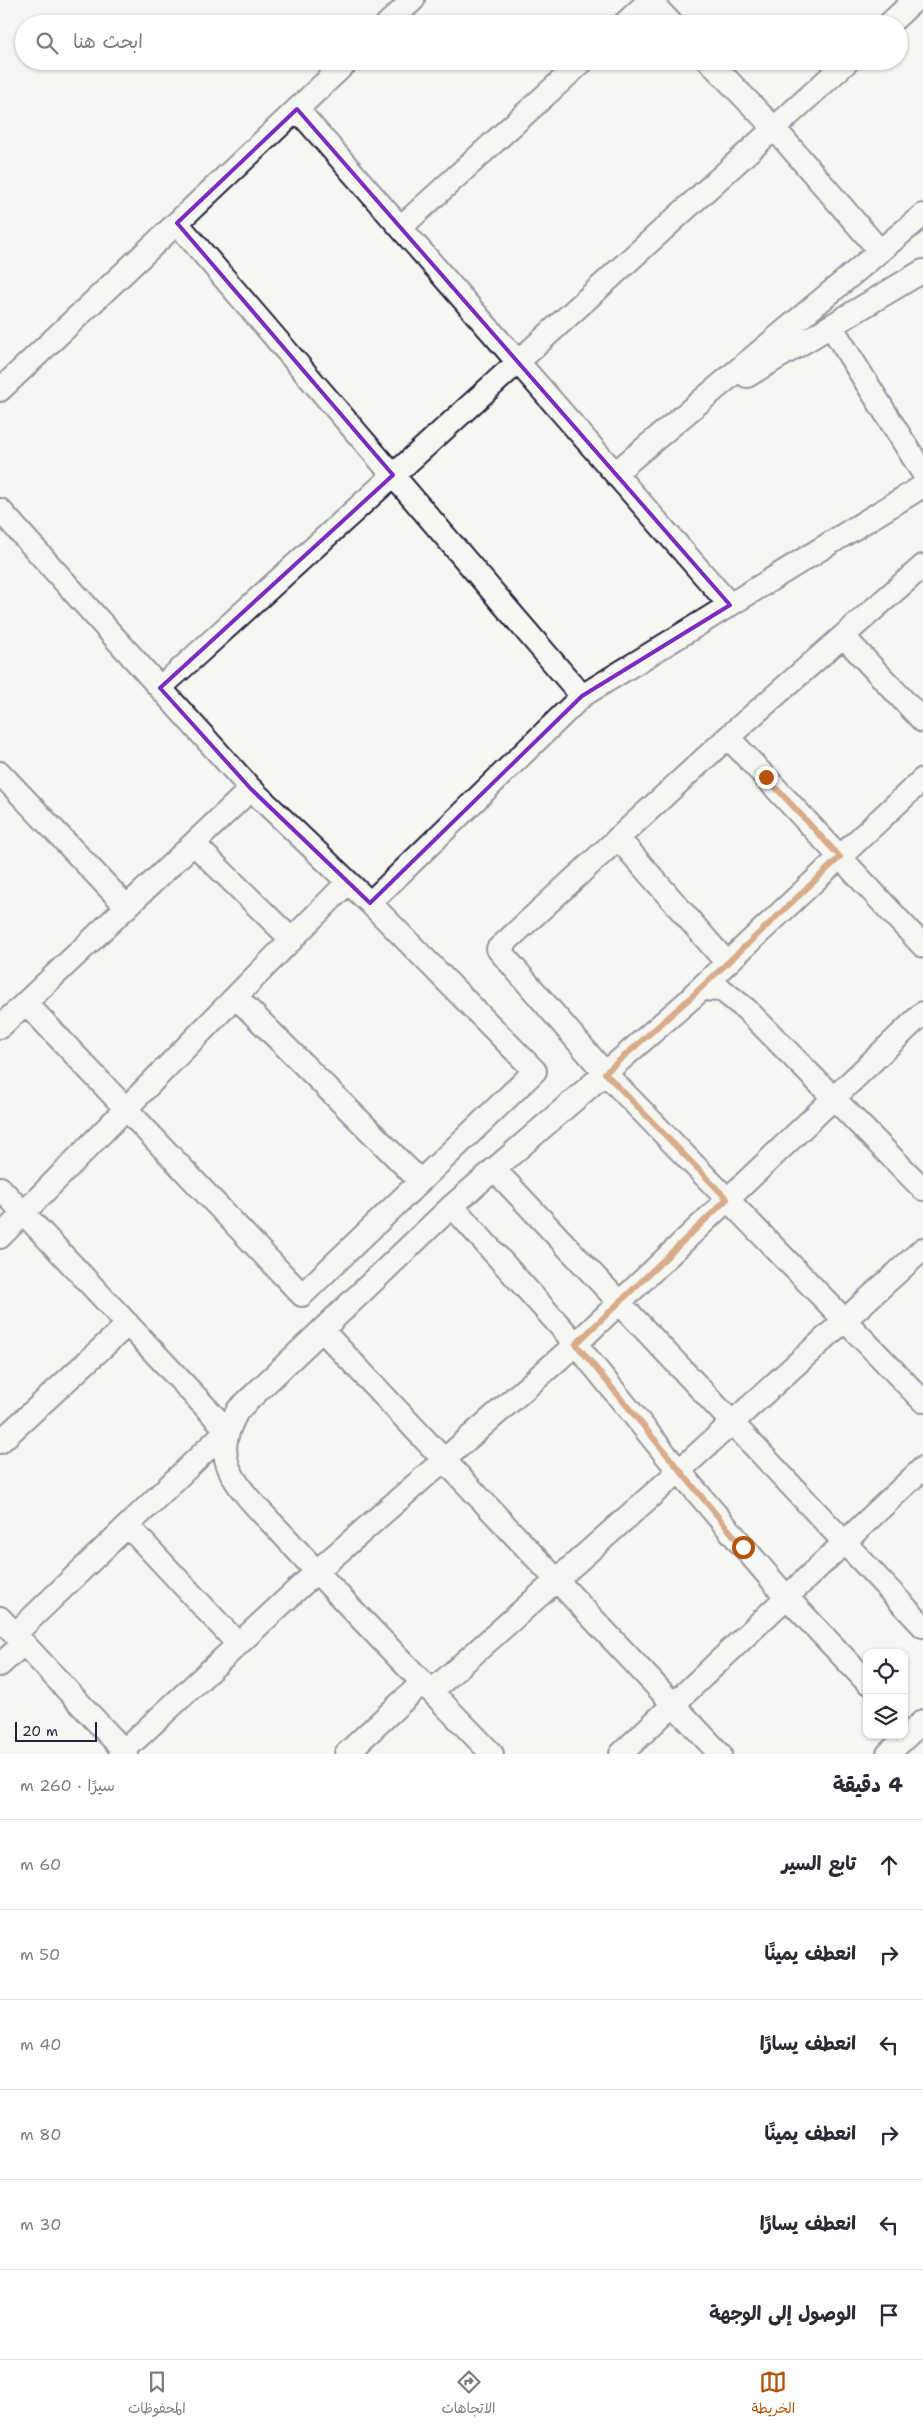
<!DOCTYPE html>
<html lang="ar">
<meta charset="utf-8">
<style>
body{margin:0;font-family:"Shantell Sans","Playpen Sans Arabic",sans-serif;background:#f2f2f3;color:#2b2b33;direction:rtl}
.controls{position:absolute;right:15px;bottom:15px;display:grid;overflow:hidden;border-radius:10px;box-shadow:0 1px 4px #0004}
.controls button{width:45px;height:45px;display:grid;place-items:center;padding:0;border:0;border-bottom:1px solid #e1e1e2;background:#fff;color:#2b2b33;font:25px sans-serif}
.scale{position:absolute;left:15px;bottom:12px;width:82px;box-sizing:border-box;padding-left:5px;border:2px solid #22223b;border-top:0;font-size:14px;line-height:18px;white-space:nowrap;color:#22223b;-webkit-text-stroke:4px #f6f6f2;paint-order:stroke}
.stop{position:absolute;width:15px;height:15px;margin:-11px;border:4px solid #b45309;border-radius:50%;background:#fff}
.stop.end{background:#b45309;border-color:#fff;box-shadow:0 1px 5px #0008}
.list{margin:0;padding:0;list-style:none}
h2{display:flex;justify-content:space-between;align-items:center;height:65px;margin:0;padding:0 20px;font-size:21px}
h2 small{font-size:16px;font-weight:400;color:#7c7c81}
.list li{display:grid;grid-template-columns:32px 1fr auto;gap:15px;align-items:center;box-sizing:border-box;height:90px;padding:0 20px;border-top:1px solid #e1e1e2}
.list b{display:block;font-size:19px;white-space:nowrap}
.list em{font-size:16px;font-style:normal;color:#7c7c81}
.icon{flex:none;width:28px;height:28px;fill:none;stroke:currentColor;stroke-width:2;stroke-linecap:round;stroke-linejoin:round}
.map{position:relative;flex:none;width:923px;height:1754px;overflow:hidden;direction:ltr}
.search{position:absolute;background:#fff;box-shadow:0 1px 4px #0004;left:15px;right:15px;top:15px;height:55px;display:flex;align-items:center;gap:12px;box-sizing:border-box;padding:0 18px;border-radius:28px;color:#7c7c81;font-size:19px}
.sheet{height:605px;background:#fff}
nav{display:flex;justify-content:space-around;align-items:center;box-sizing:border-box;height:70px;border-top:1px solid #e1e1e2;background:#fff;font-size:14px;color:#7c7c81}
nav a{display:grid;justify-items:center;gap:2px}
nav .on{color:#b45309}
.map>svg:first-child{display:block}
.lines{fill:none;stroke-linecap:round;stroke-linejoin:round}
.street-casing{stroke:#22223b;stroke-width:26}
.street{stroke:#f6f6f2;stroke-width:22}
.route{stroke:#b45309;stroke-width:6}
.marked{fill:none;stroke:#7b2cbf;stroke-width:4;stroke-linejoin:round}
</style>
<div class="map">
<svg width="923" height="1754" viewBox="0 0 923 1754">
<rect width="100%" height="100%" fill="#f6f6f2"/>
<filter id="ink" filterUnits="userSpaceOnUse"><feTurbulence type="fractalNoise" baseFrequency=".02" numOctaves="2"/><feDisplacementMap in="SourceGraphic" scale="10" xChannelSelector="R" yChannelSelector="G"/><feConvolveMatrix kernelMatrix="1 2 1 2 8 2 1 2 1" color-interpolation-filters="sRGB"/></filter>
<g filter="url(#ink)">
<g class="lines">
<defs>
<path id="street" d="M649,0L672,24
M387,24L413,0
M624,24L650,0
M889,24L915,0
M709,61L774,128L880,251
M297,109L730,605
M177,223L582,696
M401,227L583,61
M831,326L923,473
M747,376L923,271
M0,390L348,61
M615,473L923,215
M0,510L251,789L370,903L582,696L923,486
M923,566L728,737L498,949L605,1073L923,1401
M843,636L923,721
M160,688L848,61
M728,737L923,946
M0,773L127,907
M618,838L727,963
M194,844L292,940
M694,994L923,779
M236,997L420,1181
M26,1003L302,1295L535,1071L370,903
M0,1027L251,789
M494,1169L923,1626
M0,1188L227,1430L15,1634
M452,1206L576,1344L679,1471L782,1592L867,1682
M0,1237L348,882
M322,1330L720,1754
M0,1442L128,1324
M128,1526L238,1644
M0,1618L127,1754
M0,1665L23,1644
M432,1691L679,1471L923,1249
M120,1754L316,1572L576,1344L923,1013
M346,1754L423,1682
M492,1754C423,1682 352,1612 286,1538C267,1517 240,1494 229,1468C220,1447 228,1428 238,1410L452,1206L702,989L722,990L747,1010L923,1189
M621,1754L923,1468
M888,1754L923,1721"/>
</defs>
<!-- street casing -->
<use href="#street" class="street-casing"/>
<!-- street -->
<use href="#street" class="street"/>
</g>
</g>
<g class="lines" filter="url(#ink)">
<!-- route -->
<path class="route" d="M743,1547L576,1344L727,1199L605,1073L689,999L840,857L766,777"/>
</g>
<!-- marked area -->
<path d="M0 0H923V1754H0ZM297,109L730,605L582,696L370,903L251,789L160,688L393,475L177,223Z" fill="#f6f6f2" fill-opacity=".55" fill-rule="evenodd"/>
<path class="marked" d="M297,109L730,605L582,696L370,903L251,789L160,688L393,475L177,223Z"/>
</svg>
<div class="controls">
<button><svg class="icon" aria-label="locate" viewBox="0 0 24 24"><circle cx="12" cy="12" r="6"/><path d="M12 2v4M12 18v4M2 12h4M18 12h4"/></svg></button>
<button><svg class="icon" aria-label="layers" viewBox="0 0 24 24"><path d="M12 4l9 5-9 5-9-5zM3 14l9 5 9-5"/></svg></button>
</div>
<div class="scale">20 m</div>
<div class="stop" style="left:743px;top:1547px"></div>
<div class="stop end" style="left:766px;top:777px"></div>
<div class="search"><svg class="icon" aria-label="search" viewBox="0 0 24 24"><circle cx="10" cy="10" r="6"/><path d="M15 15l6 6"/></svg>ابحث هنا</div>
</div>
<section class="sheet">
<h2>4 دقيقة<small>سيرًا · 260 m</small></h2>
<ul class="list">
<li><svg class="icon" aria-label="ahead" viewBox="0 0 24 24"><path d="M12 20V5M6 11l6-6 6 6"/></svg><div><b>تابع السير</b></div><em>60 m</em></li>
<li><svg class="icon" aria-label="right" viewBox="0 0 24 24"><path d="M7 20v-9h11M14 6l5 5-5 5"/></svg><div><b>انعطف يمينًا</b></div><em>50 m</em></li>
<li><svg class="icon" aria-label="left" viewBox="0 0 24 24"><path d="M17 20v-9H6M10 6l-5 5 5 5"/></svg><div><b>انعطف يسارًا</b></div><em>40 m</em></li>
<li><svg class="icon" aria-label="right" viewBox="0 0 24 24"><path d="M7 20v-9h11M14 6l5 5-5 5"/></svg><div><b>انعطف يمينًا</b></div><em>80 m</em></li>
<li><svg class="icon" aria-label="left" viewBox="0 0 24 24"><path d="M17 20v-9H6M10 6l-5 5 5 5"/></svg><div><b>انعطف يسارًا</b></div><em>30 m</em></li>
<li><svg class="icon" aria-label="arrive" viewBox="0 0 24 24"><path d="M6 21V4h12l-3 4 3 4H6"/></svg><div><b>الوصول إلى الوجهة</b></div></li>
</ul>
</section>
<nav>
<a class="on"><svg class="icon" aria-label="map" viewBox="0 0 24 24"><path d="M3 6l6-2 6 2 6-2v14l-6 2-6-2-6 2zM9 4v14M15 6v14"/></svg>الخريطة</a>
<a><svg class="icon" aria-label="directions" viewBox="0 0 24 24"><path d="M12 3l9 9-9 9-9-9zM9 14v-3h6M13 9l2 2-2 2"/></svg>الاتجاهات</a>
<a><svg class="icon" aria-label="saved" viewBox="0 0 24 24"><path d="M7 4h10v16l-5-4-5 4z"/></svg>المحفوظات</a>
</nav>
